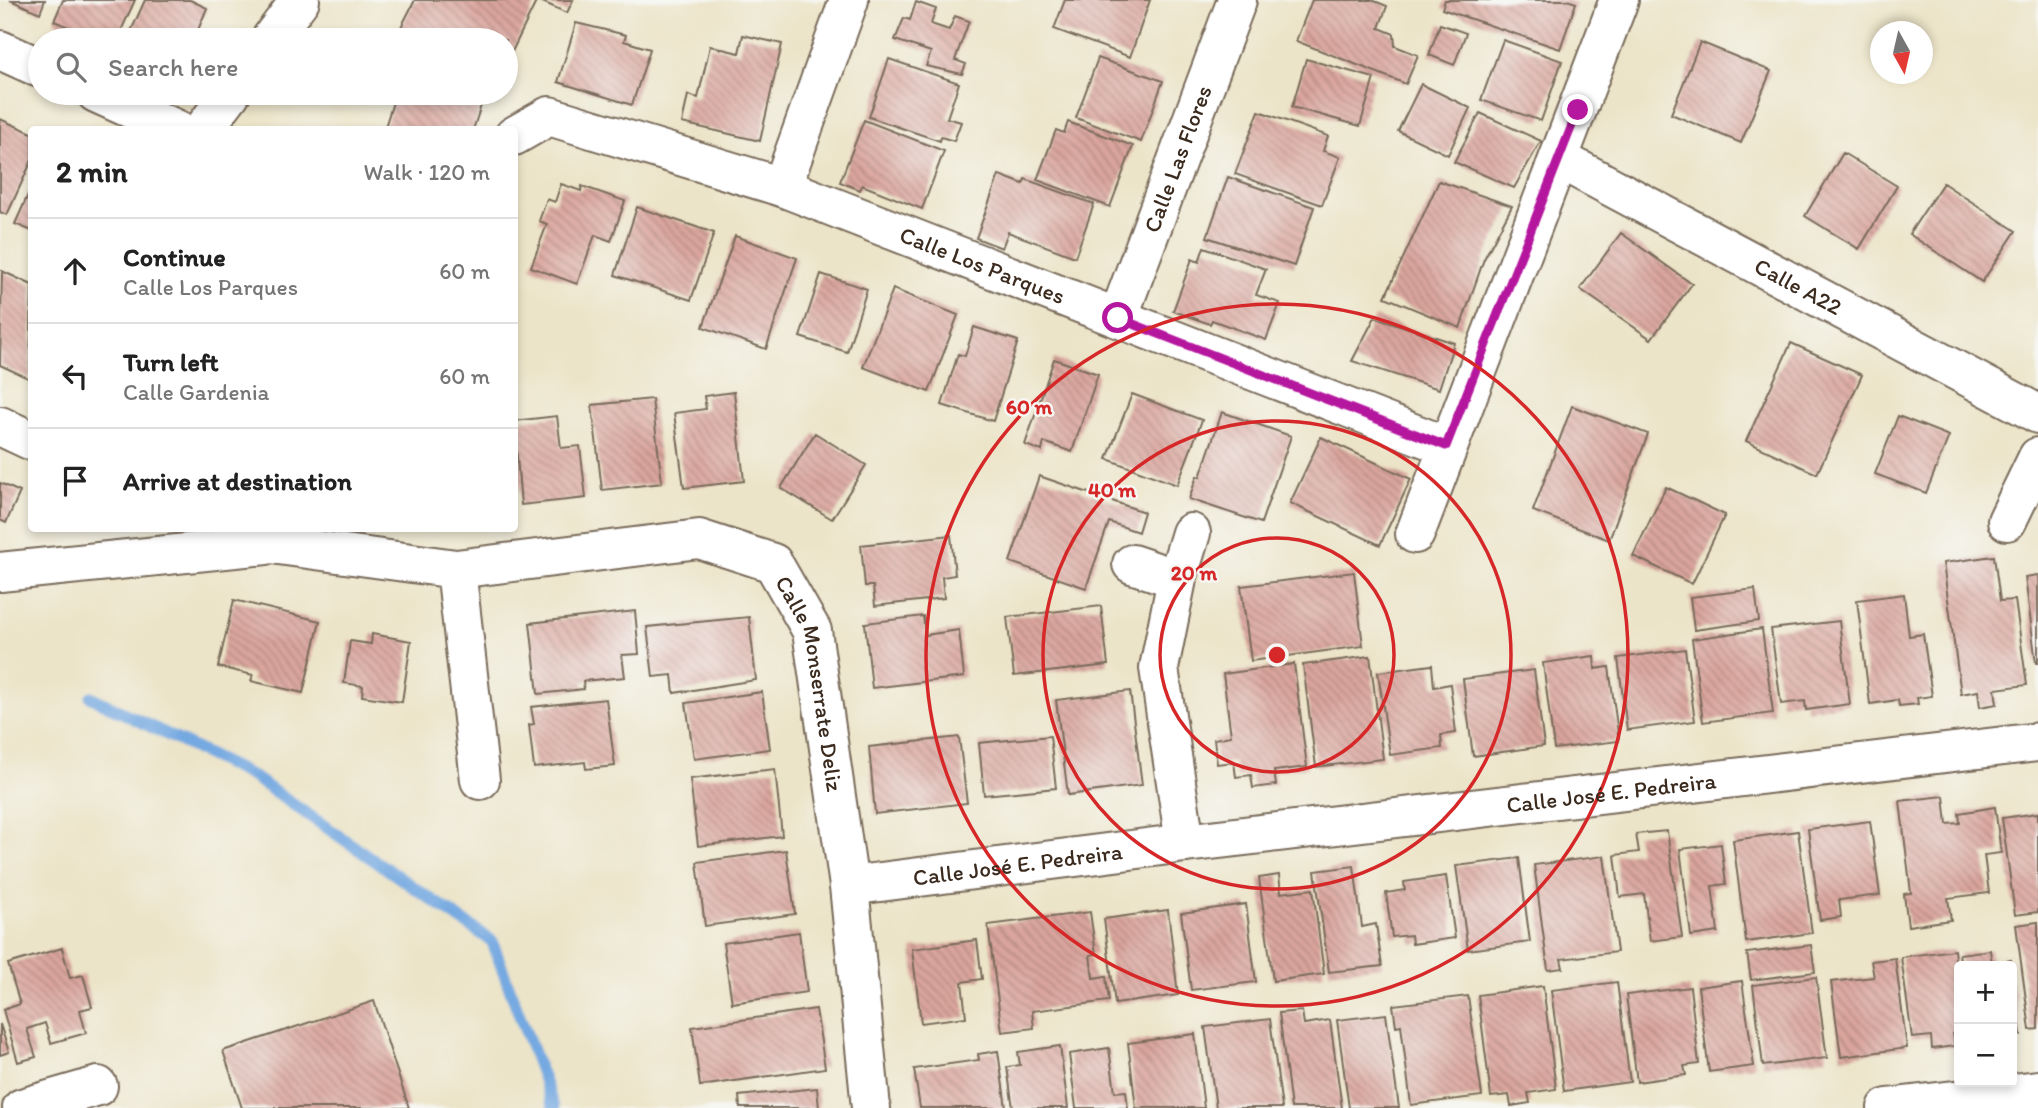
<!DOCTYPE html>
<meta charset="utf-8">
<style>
body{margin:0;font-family:Itim,sans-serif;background:#f2f2f2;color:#222}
.controls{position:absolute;right:21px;bottom:21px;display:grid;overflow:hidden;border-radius:7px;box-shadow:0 4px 10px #0003}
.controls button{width:63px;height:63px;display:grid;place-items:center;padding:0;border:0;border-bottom:2px solid #e0e0e0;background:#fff;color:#222;font:35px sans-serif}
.compass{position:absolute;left:1870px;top:21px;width:63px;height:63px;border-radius:50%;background:#fff;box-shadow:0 4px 10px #0003;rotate:172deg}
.stop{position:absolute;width:21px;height:21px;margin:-16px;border:5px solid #b5179e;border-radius:50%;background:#fff}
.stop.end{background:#b5179e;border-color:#fff;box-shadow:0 2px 7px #0008}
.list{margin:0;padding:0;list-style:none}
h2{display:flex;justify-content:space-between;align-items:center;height:91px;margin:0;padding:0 28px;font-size:30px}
h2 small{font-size:23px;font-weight:400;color:#767676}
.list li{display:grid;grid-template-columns:46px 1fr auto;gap:21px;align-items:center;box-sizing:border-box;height:105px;padding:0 28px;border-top:2px solid #e0e0e0}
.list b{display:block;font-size:26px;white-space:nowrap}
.list p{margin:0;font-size:23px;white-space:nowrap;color:#767676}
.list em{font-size:23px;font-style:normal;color:#767676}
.icon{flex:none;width:38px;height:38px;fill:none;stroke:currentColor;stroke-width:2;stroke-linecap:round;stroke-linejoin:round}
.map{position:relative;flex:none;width:2038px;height:1108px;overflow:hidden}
.search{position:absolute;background:#fff;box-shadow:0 4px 10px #0003;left:28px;top:28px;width:490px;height:77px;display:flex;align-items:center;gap:18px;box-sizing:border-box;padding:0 24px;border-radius:38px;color:#767676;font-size:26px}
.panel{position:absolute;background:#fff;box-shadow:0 4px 10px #0003;left:28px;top:126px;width:490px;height:406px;border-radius:7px}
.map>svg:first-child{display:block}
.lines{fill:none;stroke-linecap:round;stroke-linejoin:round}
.stream{stroke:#74a9e1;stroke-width:12}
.building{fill:url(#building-back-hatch)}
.minor-casing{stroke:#796b5a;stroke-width:42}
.minor{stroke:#fff;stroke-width:38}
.route{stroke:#b5179e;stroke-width:9}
.ring{fill:none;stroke:#d62828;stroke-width:3.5}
.labels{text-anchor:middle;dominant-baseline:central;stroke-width:5;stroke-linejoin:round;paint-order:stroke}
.street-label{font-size:23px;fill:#3b2a1e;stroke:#f6f6f2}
.centre{fill:#d62828;stroke:#f6f6f2;stroke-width:3.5}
.ring-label{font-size:21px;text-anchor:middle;font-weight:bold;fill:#d62828;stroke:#f6f6f2;stroke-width:5;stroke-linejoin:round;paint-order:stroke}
</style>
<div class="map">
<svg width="2038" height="1108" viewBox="0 0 2038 1108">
<defs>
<pattern id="building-back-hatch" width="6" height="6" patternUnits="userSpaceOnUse" patternTransform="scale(1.75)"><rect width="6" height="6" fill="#daa59d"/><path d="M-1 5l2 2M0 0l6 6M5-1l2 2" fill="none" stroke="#b2877f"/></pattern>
</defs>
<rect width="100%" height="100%" fill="#f6f6f2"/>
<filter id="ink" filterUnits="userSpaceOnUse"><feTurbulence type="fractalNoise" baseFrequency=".0143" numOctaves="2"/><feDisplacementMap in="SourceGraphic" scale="14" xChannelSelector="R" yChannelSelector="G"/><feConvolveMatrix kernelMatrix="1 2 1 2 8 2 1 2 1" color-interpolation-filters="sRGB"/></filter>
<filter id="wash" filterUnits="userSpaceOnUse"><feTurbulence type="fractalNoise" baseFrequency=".00686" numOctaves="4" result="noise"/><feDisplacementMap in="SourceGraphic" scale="28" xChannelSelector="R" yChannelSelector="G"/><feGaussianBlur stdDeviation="1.57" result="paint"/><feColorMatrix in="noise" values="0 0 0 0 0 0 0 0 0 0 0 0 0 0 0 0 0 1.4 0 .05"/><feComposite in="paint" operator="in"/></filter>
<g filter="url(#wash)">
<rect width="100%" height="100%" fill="#ece4c8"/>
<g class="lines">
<!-- stream -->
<path class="stream" d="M91,697L253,777L492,941L554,1108"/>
</g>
<g id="blocks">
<!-- building -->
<path class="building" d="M10,0H45L40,13Z
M63,0H135L120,33L117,31L112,40H100L54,21Z
M145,0H190L207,8L194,40H127Z
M415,0H537L506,64V40H404L396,37Z
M538,0H573L567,13Z
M1065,0H1150L1130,57L1054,29Z
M1312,0H1372L1387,6L1379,28L1394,34L1395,46L1418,55L1406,84L1296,41Z
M1445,0H1567L1576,3L1560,49L1442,9Z
M916,2L936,9L931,24L949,30L955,16L969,21L955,60L966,64L962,74L926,66L931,52L895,40L904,18L910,20Z
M576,23L626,35L624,41L650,49L632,105L558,82Z
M1440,24L1466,33L1454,65L1429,55Z
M743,35L782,44L760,141L682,123L688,95L698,98L710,46L739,53Z
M1503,40L1562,61L1541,121L1481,100Z
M1700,42L1771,71L1741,143L1671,114Z
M1098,58L1163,81L1141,142L1076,118Z
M889,59L959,83L947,118L961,122L954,141L941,137L940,141L869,117Z
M1306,59L1374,78L1360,126L1292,107Z
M1421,84L1470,108L1448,155L1398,131Z
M396,93H485L473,130H384Z
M1259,111L1328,136L1323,151L1340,157L1322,205L1235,174Z
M1480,113L1541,141L1514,188L1454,162Z
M0,119L32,133V160L7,215L0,212Z
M864,120L944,151L922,209L862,185L860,190L840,182Z
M1068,122L1133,146L1110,207L1037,180L1056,130L1064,133Z
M1843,153L1897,186L1859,249L1805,216Z
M999,175L1023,184L1025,179L1094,204L1075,257L1008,232L1002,248L976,238Z
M1228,177L1314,207L1294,266L1207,237Z
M1439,181L1512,206L1484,259L1460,328L1385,297Z
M1943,183L2016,231L1982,282L1909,234Z
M561,184L581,191L582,186L625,201L611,241L595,235L577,284L531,267L547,224L539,221L547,199L555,202Z
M32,186V231L15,224Z
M637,207L714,233L691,300L615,275Z
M1621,233L1692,284L1651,339L1580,289Z
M735,236L797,258L766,349L703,327Z
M1204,247L1266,269L1256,295L1280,303L1266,340L1212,320L1210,324L1173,311L1192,259L1199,262Z
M2,271L32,285L30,379L0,365Z
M821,274L867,289L847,352L800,337Z
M893,289L958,315L929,392L863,367Z
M1375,317L1454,343L1439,389L1352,361Z
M974,327L1018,341L993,421L942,405L958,354L965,356Z
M1791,343L1862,375L1817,474L1746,441Z
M1054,359L1098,374L1072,452L1044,442L1042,451L1025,445Z
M734,392L744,481L684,488L674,413L706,409L704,396Z
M1132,394L1202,420L1177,485L1107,459Z
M652,399L662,483L602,490L592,405Z
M1572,406L1648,434L1609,540L1533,511Z
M1222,412L1291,436L1261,523L1189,499L1197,476L1200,477Z
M557,416L561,448L580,446L586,498L521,505L514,421Z
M1898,416L1949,436L1926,493L1875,474Z
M815,433L866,465L832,519L781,488Z
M1321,437L1411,479L1380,545L1290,503Z
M1039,476L1144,512L1138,532L1109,522L1086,588L1010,562Z
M0,483L20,492L6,523L0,520Z
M1666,487L1725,515L1692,584L1633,556Z
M951,535L955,575L942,577L944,598L875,606L873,586H865L861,545Z
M1994,556L2000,601L2015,600L2027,685L1995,689L1997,704L1980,707L1978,691L1961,694L1943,563Z
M1354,572L1363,646L1251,661L1241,586Z
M2038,575V663H2036L2025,577Z
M1755,589L1759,621L1694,630L1690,597Z
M1904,594L1909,636L1923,634L1932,696L1917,698L1918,704L1899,706L1898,700L1870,704L1857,600Z
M234,600L320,621L303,693L251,681L253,675L218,667Z
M1101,606L1108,665L1014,676L1007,617Z
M635,611L639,654L622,655L625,677L583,681L584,689L538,694L530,623Z
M923,616L925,635L959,630L964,677L872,688L865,623Z
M749,617L756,680L674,693L672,675L653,677L647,627Z
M1839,621L1850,704L1806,710L1805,701L1781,704L1771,629Z
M1762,629L1773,713L1703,722L1692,639Z
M372,634L411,641L402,702L362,696L363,686L344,683L350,641L371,644Z
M1685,649L1695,721L1627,730L1618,658Z
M1370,656L1383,759L1316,767L1303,665Z
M1594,656L1595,669L1609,667L1619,741L1554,749L1543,663Z
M1294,664L1307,767L1274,771L1276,785L1253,788L1251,775L1236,777L1234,762L1217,764L1214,739L1231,736L1223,674Z
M1432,665L1434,687L1450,684L1456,733L1441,735L1442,748L1390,755L1378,672Z
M1534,670L1544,746L1473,756L1463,679Z
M1130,691L1142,785L1068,795L1056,700Z
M762,692L770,749L694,759L686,703Z
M606,699L615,766L586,769L585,762L534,768L529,725L534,724L531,707Z
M1050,736L1056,788L984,795L979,743Z
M959,737L967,803L875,814L869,747Z
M775,769L782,836L698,846L690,779Z
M1944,796L1947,824L1960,823L1959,813L1995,807L2001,853L1984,855L1989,893L1948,898L1951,920L1908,926L1904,894L1911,893L1900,801Z
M2038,813V912L2015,915L2002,818Z
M1870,821L1880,895L1839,900L1841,917L1820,920L1808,829Z
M1667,831L1682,937L1650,941L1644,894L1620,897L1615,855L1639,852L1636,834Z
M1798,831L1812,933L1746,942L1733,840Z
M1721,844L1726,884L1712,886L1718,932L1691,936L1680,849Z
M786,850L795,914L705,926L697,862Z
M1604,856L1617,952L1561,959L1563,968L1548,970L1534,865Z
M1519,858L1530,942L1468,950L1456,866Z
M1354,866L1362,927L1376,924L1382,966L1329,972L1315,871Z
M1279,875L1281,893L1313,889L1324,974L1273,981L1259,878Z
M1446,876L1455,938L1412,944L1411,935L1392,937L1386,893L1405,890L1404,882Z
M1246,904L1256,982L1191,990L1181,913Z
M1168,910L1178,995L1115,1004L1104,919Z
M1090,912L1096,954L1090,955L1093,978L1106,976L1109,1001L1032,1011L1034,1028L1002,1032L988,925Z
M2038,922V1029L2030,1030L2016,925Z
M799,932L807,992L732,1003L723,943Z
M977,940L982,979L962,982L966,1017L921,1023L912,949Z
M1811,945L1815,972L1751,980L1747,953Z
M62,948L70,978L83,975L92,1007L80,1010L86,1033L51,1043L45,1023L27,1029L36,1057L18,1062L3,1010L20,1004L8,964Z
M1954,950L1959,993V1032L1953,1033L1955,1046L1932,1049L1931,1036L1912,1038L1901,957Z
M1990,950L1992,963L2011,960L2012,966H1961L1959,954Z
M1895,958L1907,1048L1841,1057L1831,982L1874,977L1871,961Z
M1816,977L1827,1058L1763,1066L1753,985Z
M2012,977L2021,1035L2012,1037Z
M1742,981L1754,1066L1709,1072L1698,987Z
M1617,982L1630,1082L1564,1091L1551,990Z
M1543,986L1556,1089L1528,1093L1530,1103L1511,1106L1509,1095L1491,1097L1478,995Z
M1690,987L1699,1064L1684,1066L1686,1075L1637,1082L1626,995Z
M1468,996L1482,1096L1411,1105L1401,1025L1396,1026L1393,1005Z
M374,1001L409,1108H242L223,1051Z
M816,1009L825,1068L700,1086L692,1027Z
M1302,1011L1304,1024L1330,1020L1342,1108H1291L1279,1013Z
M1386,1014L1399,1108H1349L1337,1020Z
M1270,1019L1282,1108H1216L1205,1027Z
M0,1024L9,1052L0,1055Z
M1195,1034L1204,1108H1136L1128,1043Z
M1060,1046L1068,1108H1013L1007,1067L1020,1065L1018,1052Z
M1109,1048L1115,1092L1126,1091L1128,1108H1076L1069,1054Z
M998,1051L1006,1108H920L914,1069L979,1060L978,1054Z
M817,1088L819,1108H740L739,1096Z"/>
</g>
</g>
<g filter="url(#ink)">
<use href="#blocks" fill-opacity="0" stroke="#796b5a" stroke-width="2"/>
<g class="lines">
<defs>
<g id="minor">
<path d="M270,40L300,0"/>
<path d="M0,50L40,68"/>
<path d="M96,93L178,130"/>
<path d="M203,130L231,93"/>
<path id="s1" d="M514,136L549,116L782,187L1446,446"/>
<path id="s2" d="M1559,159L2038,414"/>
<path d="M782,187L849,0"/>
<path id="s3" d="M1118,318L1237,0"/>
<path d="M0,426L32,441"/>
<path d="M2007,521L2038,457"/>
<path id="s4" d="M230,528L271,544L456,569L699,539L773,563L812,631L849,886L871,1108"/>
<path d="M1415,534L1619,0"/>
<path d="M1132,564L1177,579"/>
<path d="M456,569L480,780"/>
<path d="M0,572L266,545"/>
<path d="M1185,843L1159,668L1177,579L1191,533"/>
<path id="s5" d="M849,886L1185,843L2038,742"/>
<path d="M22,1108L98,1086"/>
<path d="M1887,1108L2038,1090"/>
</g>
</defs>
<!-- minor casing -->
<use href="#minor" class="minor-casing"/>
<!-- minor -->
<use href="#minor" class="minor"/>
</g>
</g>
<g class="lines" filter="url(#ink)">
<!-- route -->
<path class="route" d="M1118,318L1446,446L1578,110"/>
</g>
<!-- distance rings -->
<g class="ring">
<circle cx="1277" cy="655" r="117"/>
<circle cx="1277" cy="655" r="234"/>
<circle cx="1277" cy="655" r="351"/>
</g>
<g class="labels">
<!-- street labels -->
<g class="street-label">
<text stroke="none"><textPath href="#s3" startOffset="170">Calle Las Flores</textPath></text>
<text stroke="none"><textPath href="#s1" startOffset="499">Calle Los Parques</textPath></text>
<text stroke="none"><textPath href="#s2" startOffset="271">Calle A22</textPath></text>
<text stroke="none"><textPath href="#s4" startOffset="682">Calle Monserrate Deliz</textPath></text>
<text stroke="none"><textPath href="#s5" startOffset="768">Calle José E. Pedreira</textPath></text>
<text stroke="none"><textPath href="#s5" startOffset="170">Calle José E. Pedreira</textPath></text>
</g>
</g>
<circle cx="1277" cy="655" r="10" class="centre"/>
<g class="ring-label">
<text x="1029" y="414">60 m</text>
<text x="1112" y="497">40 m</text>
<text x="1194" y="580">20 m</text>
</g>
</svg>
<div class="controls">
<button>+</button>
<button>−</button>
</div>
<svg class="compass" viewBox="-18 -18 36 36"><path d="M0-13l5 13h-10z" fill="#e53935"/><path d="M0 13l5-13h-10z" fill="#767676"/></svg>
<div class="stop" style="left:1118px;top:318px"></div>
<div class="stop end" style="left:1578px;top:110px"></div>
<div class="search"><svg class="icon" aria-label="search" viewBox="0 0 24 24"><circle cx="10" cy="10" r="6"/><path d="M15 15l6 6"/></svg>Search here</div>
<section class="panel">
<h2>2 min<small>Walk · 120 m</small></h2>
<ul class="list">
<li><svg class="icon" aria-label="ahead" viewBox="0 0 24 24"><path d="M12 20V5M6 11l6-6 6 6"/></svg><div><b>Continue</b><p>Calle Los Parques</p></div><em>60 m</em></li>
<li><svg class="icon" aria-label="left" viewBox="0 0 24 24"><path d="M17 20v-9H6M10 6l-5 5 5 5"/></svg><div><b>Turn left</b><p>Calle Gardenia</p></div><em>60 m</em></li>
<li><svg class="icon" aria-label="arrive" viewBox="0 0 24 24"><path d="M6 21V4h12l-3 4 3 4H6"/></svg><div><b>Arrive at destination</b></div></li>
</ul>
</section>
</div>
